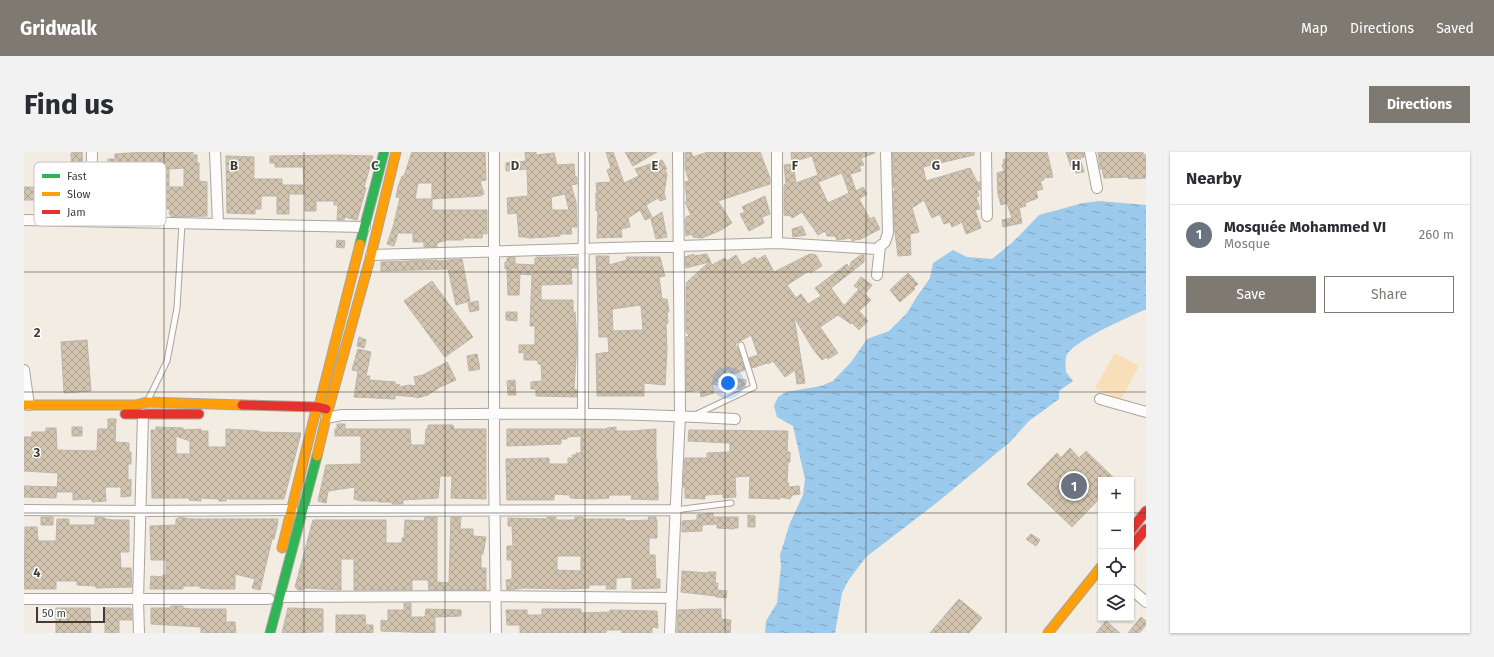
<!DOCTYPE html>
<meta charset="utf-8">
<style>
body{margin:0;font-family:"Fira Sans",sans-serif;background:#f2f2f3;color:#2b2b33}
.controls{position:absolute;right:12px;bottom:12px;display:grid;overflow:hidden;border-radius:0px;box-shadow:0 1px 3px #0004}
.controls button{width:36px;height:36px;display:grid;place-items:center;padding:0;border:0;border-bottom:1px solid #e1e1e2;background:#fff;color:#2b2b33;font:20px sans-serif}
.scale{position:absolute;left:12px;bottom:10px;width:69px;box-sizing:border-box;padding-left:4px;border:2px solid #403b34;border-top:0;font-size:11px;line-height:14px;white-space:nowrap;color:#403b34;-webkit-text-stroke:3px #fff;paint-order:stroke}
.you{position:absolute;left:704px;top:231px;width:14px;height:14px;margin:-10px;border:3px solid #fff;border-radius:50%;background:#1a73e8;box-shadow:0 0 0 6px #1a73e833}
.badge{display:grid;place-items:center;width:26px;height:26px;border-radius:50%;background:#7e7971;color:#fff;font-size:13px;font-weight:700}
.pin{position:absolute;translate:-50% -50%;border:2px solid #fff;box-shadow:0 1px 4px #0006}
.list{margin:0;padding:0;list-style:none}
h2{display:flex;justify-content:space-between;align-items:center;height:52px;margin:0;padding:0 16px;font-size:17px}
h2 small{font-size:13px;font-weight:400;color:#7c7c81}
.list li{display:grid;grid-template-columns:26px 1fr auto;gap:12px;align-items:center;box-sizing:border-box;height:60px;padding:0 16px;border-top:1px solid #e1e1e2}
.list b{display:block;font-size:15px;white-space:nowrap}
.list p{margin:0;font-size:13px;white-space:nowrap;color:#7c7c81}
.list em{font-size:13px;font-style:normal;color:#7c7c81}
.actions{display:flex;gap:8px;padding:12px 16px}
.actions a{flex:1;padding:9px 0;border:1px solid #7e7971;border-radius:0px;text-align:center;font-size:14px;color:#7e7971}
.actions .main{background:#7e7971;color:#fff}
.icon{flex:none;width:22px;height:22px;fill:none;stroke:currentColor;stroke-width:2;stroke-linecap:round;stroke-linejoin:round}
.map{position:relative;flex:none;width:1122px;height:481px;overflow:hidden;border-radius:0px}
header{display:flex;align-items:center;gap:24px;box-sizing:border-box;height:56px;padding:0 20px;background:#7e7971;color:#fff}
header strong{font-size:19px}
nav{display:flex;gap:22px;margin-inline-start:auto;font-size:14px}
.intro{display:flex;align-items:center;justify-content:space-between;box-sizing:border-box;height:96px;padding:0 24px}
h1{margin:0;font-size:28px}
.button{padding:10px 18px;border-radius:0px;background:#7e7971;color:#fff;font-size:14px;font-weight:700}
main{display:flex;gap:24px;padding:0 24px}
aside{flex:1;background:#fff;border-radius:0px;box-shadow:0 1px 3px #0004}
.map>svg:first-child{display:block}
.park{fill:#f9dfb9}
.water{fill:url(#water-ripples)}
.building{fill:url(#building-cross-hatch);stroke:#bbb6ae;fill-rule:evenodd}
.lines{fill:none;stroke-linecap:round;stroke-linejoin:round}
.lane-casing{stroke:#aaa59e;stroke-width:7}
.street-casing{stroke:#aaa59e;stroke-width:12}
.fast-casing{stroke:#aaa59e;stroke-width:11}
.slow-casing{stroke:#aaa59e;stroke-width:11}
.jam-casing{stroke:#aaa59e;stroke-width:11}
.lane{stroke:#fdfcfb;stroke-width:5}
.street{stroke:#fdfcfb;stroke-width:10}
.fast{stroke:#30b455;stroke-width:9}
.slow{stroke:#ff9f0a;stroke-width:9}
.jam{stroke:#e5322d;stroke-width:9}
.grid{fill:none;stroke:#403b34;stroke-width:1;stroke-opacity:0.55}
.key{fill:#fff;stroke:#c6c4c2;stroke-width:1}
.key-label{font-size:11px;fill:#403b34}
.grid-label{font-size:13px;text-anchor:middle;font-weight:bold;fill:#403b34;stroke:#fff;stroke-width:3;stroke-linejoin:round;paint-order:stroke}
</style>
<header>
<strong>Gridwalk</strong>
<nav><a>Map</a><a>Directions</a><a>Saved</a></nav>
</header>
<div class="intro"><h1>Find us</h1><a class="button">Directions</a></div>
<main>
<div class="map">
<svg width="1122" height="481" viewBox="0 0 1122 481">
<defs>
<pattern id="water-ripples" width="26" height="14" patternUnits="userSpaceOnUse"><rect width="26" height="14" fill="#9ccaec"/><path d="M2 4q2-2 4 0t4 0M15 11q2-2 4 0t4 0" fill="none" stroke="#81a5c0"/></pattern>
<pattern id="building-cross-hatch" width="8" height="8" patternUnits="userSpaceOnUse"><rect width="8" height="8" fill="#d2c4ae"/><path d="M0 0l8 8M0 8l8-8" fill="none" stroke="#aca08e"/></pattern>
</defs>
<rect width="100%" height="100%" fill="#f2ece2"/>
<!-- park -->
<path class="park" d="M1091,201L1115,214L1096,249L1071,236Z"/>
<!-- water -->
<path class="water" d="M1075,49L1122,53V157C1106,165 1047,189 1042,205C1041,209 1042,216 1042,220L1049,229L1035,239V247L1005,269L986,290L915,349L842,405L824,429L818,441L811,481H741L742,469L753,451L757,415L756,403L766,371L779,343L781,327L769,274L753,265L750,254L754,245L762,240L797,234L809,229L828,209L843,187L865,179L883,161L892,146L906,126L909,111L929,98L943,105L968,107L989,90L1015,63L1059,51Z"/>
<!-- building -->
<path class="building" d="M58,0L59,21L48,22L47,1Z
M122,0H169V3H173V11H175V29L183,30V64L147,65V62H145L146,57H143V53L133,52V42H115V56L102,57V42H84V7H91V2ZM160,16V35H145V17Z
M388,0H461L462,28L456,29L460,42L456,44L408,47V31H394L391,47H408V58H463V82L459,81L458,86H439V88H423L413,91V95H400V90H389V81H374L370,94L363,92L369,75L376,46L372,45L374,35L378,24H380Z
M501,0H512V3L530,1L533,13L550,12L551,25H553V32L547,33L552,50L553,75H547L548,82H536V84L523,85L503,86V85H495L493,61L484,62L483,46L504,44L503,17L482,19V11L502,9ZM541,42L545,58H528L527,45Z
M582,0H589L600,31L615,24L611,17L638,8L643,17H641L643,23L640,41L642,47L636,49L634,46L622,53L628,65L621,68L616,58L604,66L606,75L597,77L598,85L573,86L574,59H572V41H573L572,31L587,30L583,18L587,16Z
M601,0H633L609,14Z
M664,0H667L669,5L684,0H736L746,26V32L694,49L708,71L695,79L678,86L669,85L668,82L662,84L661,67H663L662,65L667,63L661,50H663L661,30L665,29L661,16V1Z
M767,0H850L851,1L837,6L840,13L835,14L837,19L826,22L832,39L839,35L843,42L835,47L846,67L850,65L856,77L835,88L834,87L828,89L827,86L813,88L811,84H803L801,79L794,83L778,60L768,66L767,64L760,63V33L762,32L760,13L769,12L772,31L794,23L788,4L768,10ZM818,21L825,41L804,51L794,30Z
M868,0H950V3L899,15L902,29L946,16L953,30H956V38H953L955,44L952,45L956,57L951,58L957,76L942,82L938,70L928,75L926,70L920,72L916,62L908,66L900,48L888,56L895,80L886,82L887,103L874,104L870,72L869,40L871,39L869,32Z
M982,0H1023L1029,25L1019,26L1020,28L1016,29L1019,37L1012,39L1014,46L1001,51L1002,54L995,56L998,71L979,75L978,68L988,66L983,51L977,53L974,42L973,21L980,19L978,13L980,12L979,8L983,6Z
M1042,0H1060V5L1056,6L1060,20L1052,21L1050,14L1047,15Z
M1074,0H1119V3H1122V26L1105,27L1104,25L1080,26L1078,17H1076Z
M314,3L349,4L340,35L342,36L333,68L321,65L320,68H313L314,53H310V49H292V59H281V42H265V62H253V44H237V57H231V62L203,61L202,4L230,5V27H258V33H280L279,15H251V11H246V4Z
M0,35L51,36L50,48H0Z
M741,44L746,62L738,65L740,71L725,79L716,62L721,60L718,55Z
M638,60L643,85L632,87L627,67Z
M778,74L782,83L769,85L768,77Z
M313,88L321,89L320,96L312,95Z
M670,102V104L683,102L688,113L701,106L703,109L712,103L718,113L731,105L733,108L741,103L750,120L786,102L792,103L798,114L786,121L785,119L763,133L772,146L777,142L784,152L797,144L791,136L823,112L826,117L827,110L837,103H840V110L807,136L820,154L835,137L830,134L837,125L848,133L841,142L847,148L835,159L844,169L835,178L828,171L827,172L814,163L796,175L814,201L804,207L803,205L798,208L789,197L770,165L781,231L773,232L771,218L761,225L749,209L744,212L743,211L728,216L725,206L734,203L727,183L711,192L715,198L721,218L701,225L722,228L721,235H716V237L688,232L690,241L677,245L676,238L662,240V185L665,184L662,179V134H663L662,131L685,110L662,116L661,105Z
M572,104H585V113L603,108L602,105H636L641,124L635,125L638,147H643L645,160H643L644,171L642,172L643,199L641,233L620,231V244H573L572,202L585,200L584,185H575ZM617,153L619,178L589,179L588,157Z
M491,105V112L511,113V106H513V105H553V116H547L548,132L517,133V148H549V160H551L553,190L550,237L553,238V245L512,244V237H507V230L518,229L517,212H514V209L512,208H500V200L495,201V193H511V174H506L508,123L496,122L495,143H484L483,117H481V110H483V106Z
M438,107L446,149L432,153L424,117L357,119V110L413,108V109Z
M884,121L894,132L889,136L891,137L876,150L866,138Z
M408,129L449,185L421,205L380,149Z
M454,149L455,158L446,160L444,151Z
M482,160H493V169L482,168Z
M335,185L342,188L340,196L333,194Z
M63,188L67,239L40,241L37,190Z
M334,197L347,200L342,224H346L345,228L371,230V232L376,233V235L385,233L392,234L390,225L399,223L423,210L432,228L416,235L404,243L393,246L392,245L371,243V247L330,245L334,219L328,218Z
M453,202L456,217L445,219L443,204Z
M491,228L492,243H484L483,229Z
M84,267H92L91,290L105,291V300H107V312H104V328L107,327V344L97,345V335H81L82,349L68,350V347L49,348V340H33L34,321L0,319V285H8V280H22V276H32L33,298L73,299L74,277H84Z
M313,272H321V277H386L387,293H401L402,277H404V273H429L430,277H462V347L427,346L428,324H416L414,346L379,348V352H368V350H355V349H337L330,347L331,335L304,339L302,351L294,349L302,313L337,312V284H311V277H313Z
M48,275H58V284H48Z
M132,275L159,276V278L177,277V279H184V295H202V277L235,279V280L277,281L260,347H202V349H195V347L177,346V349L165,348V346H128L127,278H137L132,277ZM152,284L166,289V302H152Z
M592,275V279H608L632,277V308H633V330H634V348L607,347L608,343H585V346L568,347L546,346V343L530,342V348H483L482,307L525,306V312H544V306H549L548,303H552V301H557V284L543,285V287H537V292L483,294V277H583V276Z
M665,278L764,279L763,300H766V310H764L763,331H765L764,335L775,334L776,342L768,343L766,347L756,345V347L725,346L726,324L711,325L712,345L699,346V342L681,343V347L661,346V335H659V333L661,306H683V301L706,300V291L664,289Z
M1046,296L1055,306L1062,299L1092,328H1077V336L1073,341L1077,345L1048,375L1003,332L1033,301L1037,306Z
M0,334L33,335L32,346L0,345Z
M689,361V365H714V376H710V377L693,376V372L678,373V379L658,380V369L673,368V363Z
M724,363L731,364V375H724Z
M17,365H29V373H17Z
M71,365L81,366V367L88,368H105V400H96L97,416H107L108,435L72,436V434L53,433V429H32V437H0L1,375H13L14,389H32L33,367H45V373H71Z
M155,365L167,367H254L253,374L250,387H248L236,438L228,436L231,427L211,422V437H189L176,436V434H159V437H126L127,424L139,425V423H142V408H127L126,374L152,373V367L155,366Z
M401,365H413V430L425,431L427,365H437L436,377H449V384L462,385L459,402H457V416H462V438H405L404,428H388V438H330V407H317V438L280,436L279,438H274L271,435L289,368H362V391H378V386H380L381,368L400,369Z
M523,365H532V368H551V365H559V367H601V369L625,368L624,365H632V368H633V386H625V403H631L632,427H636V436L608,437V425L592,426V437H582L583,433H565V436L540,437L500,436L483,438L482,428L488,427V408H483V394H489L488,374H484V366L523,367ZM533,404H557V419L533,418Z
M1007,382L1016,388L1012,394L1002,387Z
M658,419L684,421V420H692L691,431H694L693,438L703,439L702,446L692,445V444L657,440Z
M935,447L958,466L945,481H906Z
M380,451H387V465H401L402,457L437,458V464L411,465V481L357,479V468L364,469V458H380Z
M147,454H159V456L167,457H202V470H211L212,481H177V475L127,472V456H147Z
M32,456H66L67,481H32Z
M81,456H107L108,468H95V481H81Z
M264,456L299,457V480L258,481Z
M518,457H557V461L586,460V458L633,459L634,476L628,475V481H598V478H582V481H496V473H483L482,458H503V463H518Z
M679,457H697V467L707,468L706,481H653L654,458Z
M312,463H341L342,473H349V481H312Z
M1117,465L1122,469V473L1115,481H1104Z
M1082,469L1096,481H1072Z"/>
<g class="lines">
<defs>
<path id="lane" d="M124,248L143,209L153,156L158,72
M671,263L730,235L717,193
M651,358L707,351"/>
<path id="street" d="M191,0L194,71
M470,0V315L472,481
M753,0V91
M962,0L963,64
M1066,0L1073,36
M0,68L341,75
M67,69L68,0
M347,103L753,91L853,97L861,90L864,81L862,0
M853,123L856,94
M0,218L5,253
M1076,247L1122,260
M559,261L560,0
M302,266L318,263C449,262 580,259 711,267
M0,358L116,359L268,358
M279,359L651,358
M1107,437L1122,450
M256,445L472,444L648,446
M0,447H245
M115,481L114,448L119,262
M646,481L656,263L654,0"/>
<path id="fast" d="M336,92L360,0
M246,481L293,304"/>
<path id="slow" d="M0,253H112L123,250L218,253
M293,304L302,266L347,103L372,0
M258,396L291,262L296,250L336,92
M1024,481L1077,415"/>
<path id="jam" d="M218,253L294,255L302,257
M101,262H175
M1107,378L1122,359
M1107,395L1122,377"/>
</defs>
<!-- lane casing -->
<use href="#lane" class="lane-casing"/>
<!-- street casing -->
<use href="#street" class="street-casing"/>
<!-- fast casing -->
<use href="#fast" class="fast-casing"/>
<!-- slow casing -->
<use href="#slow" class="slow-casing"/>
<!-- jam casing -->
<use href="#jam" class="jam-casing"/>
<!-- lane -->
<use href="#lane" class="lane"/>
<!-- street -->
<use href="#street" class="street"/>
<!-- fast -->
<use href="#fast" class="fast"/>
<!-- slow -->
<use href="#slow" class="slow"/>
<!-- jam -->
<use href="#jam" class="jam"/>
</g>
<!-- grid -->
<path class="grid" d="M140,0V481M280,0V481M421,0V481M561,0V481M701,0V481M842,0V481M982,0V481M0,120H1122M0,240H1122M0,361H1077M1107,361H1122"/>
<!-- legend -->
<rect x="10" y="10" width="132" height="64" rx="6" class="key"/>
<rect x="18" y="22" width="18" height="4" fill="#30b455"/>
<rect x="18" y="40" width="18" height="4" fill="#ff9f0a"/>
<rect x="18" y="58" width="18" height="4" fill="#e5322d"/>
<g class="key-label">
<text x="43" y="28">Fast</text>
<text x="43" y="46">Slow</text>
<text x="43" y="64">Jam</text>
</g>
<g class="grid-label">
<text x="210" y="18">B</text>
<text x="351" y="18">C</text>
<text x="491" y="18">D</text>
<text x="631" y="18">E</text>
<text x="771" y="18">F</text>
<text x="912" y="18">G</text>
<text x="1052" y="18">H</text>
<text x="13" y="185">2</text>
<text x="13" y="305">3</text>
<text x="13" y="425">4</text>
</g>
</svg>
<div class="controls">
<button>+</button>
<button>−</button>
<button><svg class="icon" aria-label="locate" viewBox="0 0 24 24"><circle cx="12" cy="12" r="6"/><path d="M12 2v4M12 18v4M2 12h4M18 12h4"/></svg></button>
<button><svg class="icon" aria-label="layers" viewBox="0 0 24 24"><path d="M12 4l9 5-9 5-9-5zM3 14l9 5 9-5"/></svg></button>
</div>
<div class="scale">50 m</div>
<div class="you"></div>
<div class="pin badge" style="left:1050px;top:334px;background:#6b7280">1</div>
</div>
<aside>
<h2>Nearby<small></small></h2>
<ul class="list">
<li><span class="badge" style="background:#6b7280">1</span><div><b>Mosquée Mohammed VI</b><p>Mosque</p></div><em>260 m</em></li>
</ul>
<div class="actions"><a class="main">Save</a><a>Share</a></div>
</aside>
</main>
